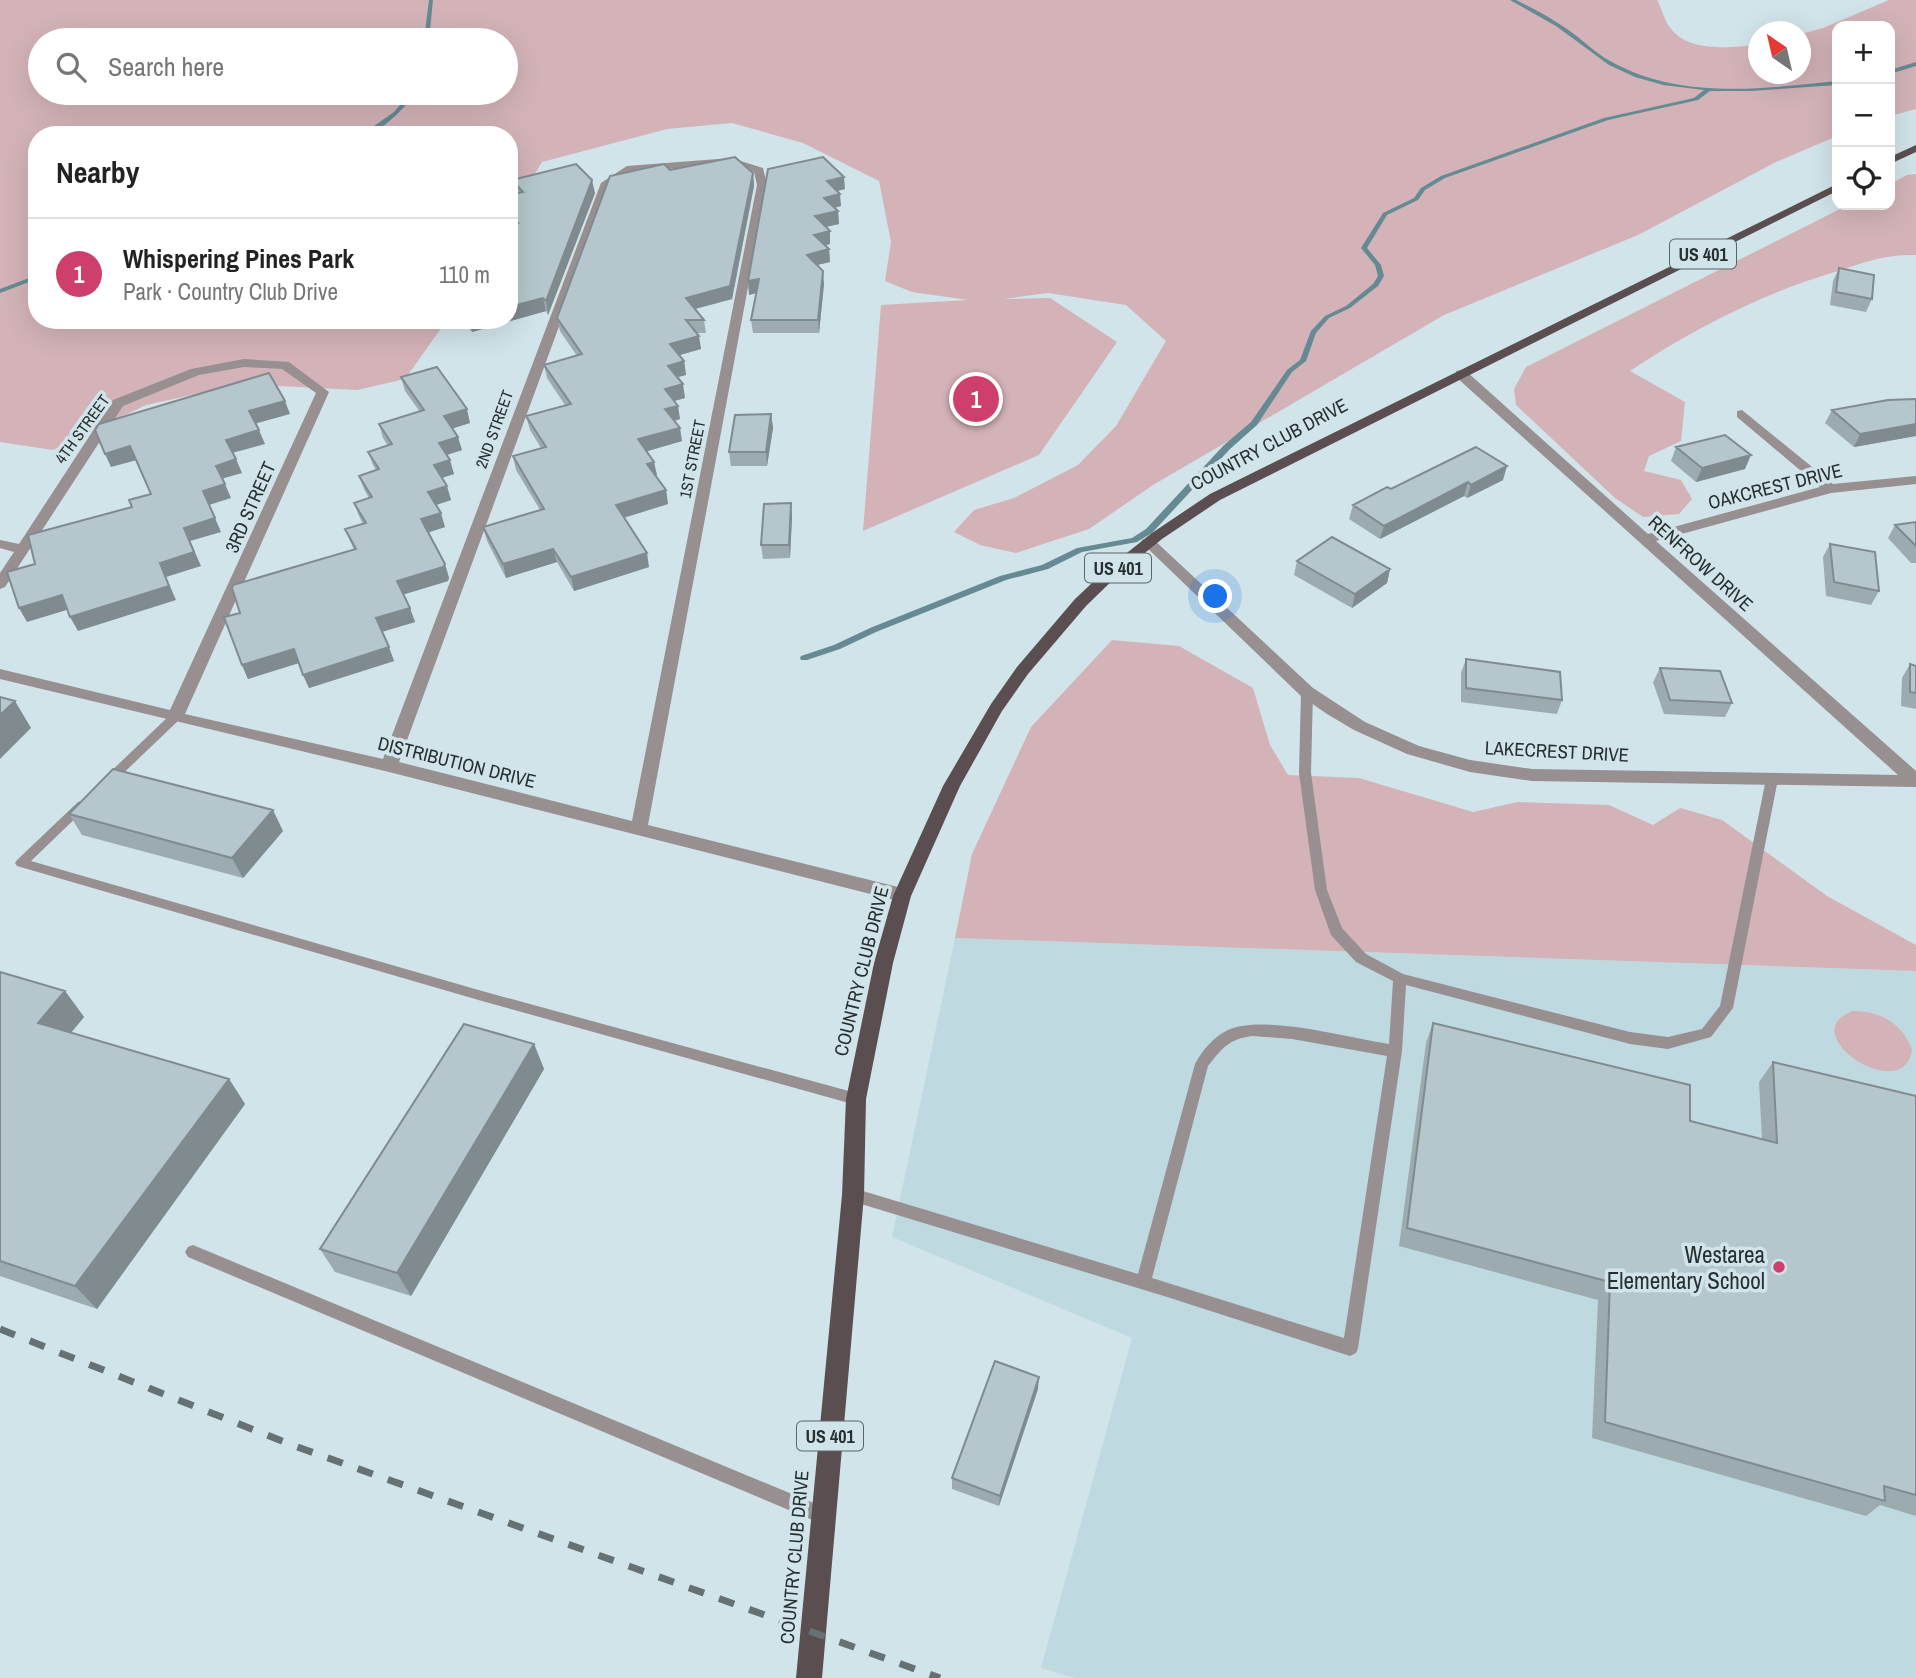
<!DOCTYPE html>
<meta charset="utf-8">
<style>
body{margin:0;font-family:"Archivo Narrow",sans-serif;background:#f2f2f2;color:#222}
.controls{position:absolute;right:21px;top:21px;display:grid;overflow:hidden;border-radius:14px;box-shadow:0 7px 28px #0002}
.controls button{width:63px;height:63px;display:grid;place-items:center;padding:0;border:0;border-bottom:2px solid #e0e0e0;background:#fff;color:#222;font:35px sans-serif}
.compass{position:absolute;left:1748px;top:21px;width:63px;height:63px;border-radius:50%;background:#fff;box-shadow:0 7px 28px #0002;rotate:326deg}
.you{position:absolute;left:1216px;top:597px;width:24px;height:24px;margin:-18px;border:5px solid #fff;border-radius:50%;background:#1a73e8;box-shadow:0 0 0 10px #1a73e833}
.badge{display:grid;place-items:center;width:46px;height:46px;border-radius:50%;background:#ce406b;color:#fff;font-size:23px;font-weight:700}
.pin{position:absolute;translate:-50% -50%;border:4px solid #fff;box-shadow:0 2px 7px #0006}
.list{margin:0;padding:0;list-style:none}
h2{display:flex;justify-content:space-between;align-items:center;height:91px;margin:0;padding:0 28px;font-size:30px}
h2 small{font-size:23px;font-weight:400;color:#767676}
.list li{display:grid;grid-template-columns:46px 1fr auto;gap:21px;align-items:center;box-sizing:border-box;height:112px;padding:0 28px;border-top:2px solid #e0e0e0}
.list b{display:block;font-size:26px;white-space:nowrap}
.list p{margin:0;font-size:23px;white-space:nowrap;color:#767676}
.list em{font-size:23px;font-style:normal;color:#767676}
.icon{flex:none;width:38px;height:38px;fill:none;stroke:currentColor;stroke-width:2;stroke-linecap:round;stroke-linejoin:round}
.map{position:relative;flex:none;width:1916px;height:1678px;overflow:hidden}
.search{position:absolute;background:#fff;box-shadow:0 7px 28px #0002;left:28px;top:28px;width:490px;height:77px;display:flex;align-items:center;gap:18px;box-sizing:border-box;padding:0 24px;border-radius:38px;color:#767676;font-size:26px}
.panel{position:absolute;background:#fff;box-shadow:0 7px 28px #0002;left:28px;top:126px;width:490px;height:203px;border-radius:28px}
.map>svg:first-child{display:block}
.built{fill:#bedae0}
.green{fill:#d3b3b8;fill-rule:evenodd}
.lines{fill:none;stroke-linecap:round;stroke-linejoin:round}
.stream{fill:#668a93;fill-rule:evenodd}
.lane{fill:#978f90;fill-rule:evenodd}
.street{fill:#978f90;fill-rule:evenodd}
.primary{fill:#5b4e50;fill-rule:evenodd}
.rail{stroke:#657173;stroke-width:7;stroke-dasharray:16 16;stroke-linecap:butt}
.wall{fill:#9cabaf}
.shaded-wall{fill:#7f8b8f}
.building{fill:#b5c7cc;stroke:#7f8b8f;stroke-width:2}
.poi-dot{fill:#ce406b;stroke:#d1e4e9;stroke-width:2.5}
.labels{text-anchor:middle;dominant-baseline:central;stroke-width:7;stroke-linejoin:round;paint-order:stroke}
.far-street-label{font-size:16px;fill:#272f30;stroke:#d1e4e9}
.shield{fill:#d1e4e9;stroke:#5a6568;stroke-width:2}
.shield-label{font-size:18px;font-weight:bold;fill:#272f30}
.street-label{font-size:19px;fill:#272f30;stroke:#d1e4e9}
.near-poi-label{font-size:23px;fill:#272f30;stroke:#d1e4e9;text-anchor:end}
</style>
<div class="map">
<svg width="1916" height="1678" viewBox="0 0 1916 1678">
<rect width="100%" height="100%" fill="#d1e4e9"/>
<!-- built -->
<path class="built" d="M955,938L1916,971V1678H1075L1041,1668L1132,1338L892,1237Z"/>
<!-- green -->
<path class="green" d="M0,0H1657C1662,9 1665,23 1672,30C1691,53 1733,47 1758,45V74H1800L1801,34L1823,28L1889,0H1916V109L1890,116V26H1837V136L1776,162L1638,235L1444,315L1153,485L1089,529L1016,553L980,545L954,532L974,510L1014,498L1078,465L1116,426L1166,341L1126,305L1048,293L1004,299L1050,298L1117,342L1039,455L863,531L881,305L968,300L912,292L885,281L891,242L879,181L803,143L732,123L667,129L542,162L509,216V135H37V320H447L405,379L357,390L242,384L146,405L53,450L0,442ZM40,40H506V93H40Z
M1916,174V255C1888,254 1864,262 1838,271C1763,293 1695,328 1630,371L1685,402L1681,441L1649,456L1644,471L1681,480L1692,499L1679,514L1643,517L1615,498L1516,405L1514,389L1526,367L1848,205H1890V184L1907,175Z
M1112,640L1179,646L1253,688L1270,745L1288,775L1359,778L1473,812L1518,802L1609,805L1653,825L1680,808L1722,820L1827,896L1916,945V971L955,938L972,854L1031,727Z
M1853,1011C1881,1011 1903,1024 1912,1050C1904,1107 1791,1033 1853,1011Z"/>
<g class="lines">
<!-- stream -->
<path class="stream" d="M429,0H433L429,40H424Z
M1510,0H1516C1534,9 1551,18 1567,29C1582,39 1595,53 1610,61C1679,100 1762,89 1837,81V85L1751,91H1710L1698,100L1608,120L1445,178L1425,190L1418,200L1387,215L1367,248L1381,265L1384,276L1378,286L1350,308L1329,318L1316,333L1306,361L1292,372L1257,425L1230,449L1152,533L1137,542L1082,552L1048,569L1006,580L876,632L840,649L807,660H801L800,658L801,656L834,645L870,628L1000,576L1042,565L1077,548L1132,538L1146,529L1224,445L1251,422L1287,370L1300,360L1311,331L1325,316L1346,306L1373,284L1378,276L1375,265L1361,248L1383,213L1414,198L1421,188L1441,176L1604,118L1694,98L1704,90L1663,85L1635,77L1609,65L1556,26Z
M1916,62V66L1890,74V70Z
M410,93H416C405,107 380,135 361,135L394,112Z
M37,275V279L0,293V289Z"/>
<!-- lane -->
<path class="lane" d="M1307,688L1313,692L1311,773L1327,890L1342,928L1366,954L1403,974L1630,1032L1668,1037L1702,1029L1720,1006L1766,779L1768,776H1776L1778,779L1733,1008L1711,1037L1668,1049L1630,1044L1406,985L1402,1051L1358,1348L1356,1353L1350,1356L1164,1296L848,1200L846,1195L848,1190L853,1188L1138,1274L1195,1064C1202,1051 1214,1036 1228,1030C1265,1014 1349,1038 1389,1044L1393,981L1356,962L1331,935L1315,890L1299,773L1301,692ZM1252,1036L1292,1039L1387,1056L1344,1338L1152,1278L1208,1066C1222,1048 1229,1039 1252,1036Z
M175,713L179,714L181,717L179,720L112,784H104L102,781L104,778L171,714Z
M82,801L88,805L86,808L31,861L482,991L856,1093L861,1095L863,1099L861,1103L856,1105L482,1001L17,866L15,863L17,860L78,802Z
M193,1245L828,1509L831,1515L828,1521L822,1524L188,1257L185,1252L188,1247Z"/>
<!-- street -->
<path class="street" d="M731,158L763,168L767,185L648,825L902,888L908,890L911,895L908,900L902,902L389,772L0,679V669L170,710L316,393L282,369L244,367L199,375L123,406L5,587L0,589V573L14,552L0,548V540L19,544L113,400L191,369L244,359L289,362L329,392L185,714L383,759L601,183L627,166ZM730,164L754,172L757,185L632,821L399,762L611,185L630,172Z
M1461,370L1466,371L1648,534L1820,487L1737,417V411L1742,410L1833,484L1916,476V484L1831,493L1656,541L1916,771V787L1532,781L1470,772L1407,754L1354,730L1327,714L1301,696L1141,542L1143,539H1153L1313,688L1365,722L1419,746L1470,760L1532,769L1898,775L1456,377V371Z"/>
<!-- primary -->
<path class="primary" d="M1916,145V152L1890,164V157Z
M1837,184V191L1220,500L1162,539L1119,574L1086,606L1028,674L1002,711L960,786L911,896L893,963L866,1099L864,1195L822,1678H796L842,1195L846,1099L874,963L893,896L943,786L991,704L1017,667L1075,599L1108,568L1152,533L1210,494Z"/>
<!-- rail -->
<path class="rail" d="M0,1329L292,1445L940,1678"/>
</g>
<!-- wall -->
<path class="wall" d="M768,169L845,189L838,191L841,206L835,208L838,211L839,224L826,227L830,231V244L825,245L829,249L830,262L817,265L824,284L819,333H753L751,320L756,293L749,295Z
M670,170L753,173L754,186L732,299L695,309L704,320L706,333H697L701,349L680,355L684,361L686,375L677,377L685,398L674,401L680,419L674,421L682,441L647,451L657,475L655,476L666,490L668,504L624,518L649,567L574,591L557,562L506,578L487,541L483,527L540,510L516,470L513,456L541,448L530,430L526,416L565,405L547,378L544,365L577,356L560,331L557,318Z
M512,180L595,193L548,315L546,311L472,332L463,320H509L511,225L509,222V195L516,193Z
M1839,268L1872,299L1866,312L1830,305L1833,281Z
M401,377L470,423L452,428L462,450L447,455L454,474L442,478L451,500L436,505L445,527L428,533L445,564L449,578L448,581L404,594L415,622L382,632L394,661L309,688L299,663L248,679L242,665L240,613L354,550L345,529L363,524L359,516L354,503L369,498L364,489L359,476L376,470L373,465L368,452L388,446L383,438L379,424L420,412L405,391Z
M1916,399V436L1854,447L1825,423L1832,410Z
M771,414L773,428L767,466H731L729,452Z
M1476,447L1503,480L1467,498L1464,496L1380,539L1349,519L1353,505L1391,489Z
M1676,447L1745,469L1696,482L1671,461Z
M791,503L792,517L790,558L763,559L761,545Z
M1916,522V563H1911L1888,538L1895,525Z
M1830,544L1879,591L1871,605L1826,596L1823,557Z
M1297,561L1390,569L1387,583L1352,608L1294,575Z
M1466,659L1562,700L1557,714L1461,702V673Z
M1910,664L1916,666V709L1901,706L1902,678Z
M1660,668L1732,703L1725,717L1664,714L1653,682Z
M69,814L283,831L243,878L82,835Z
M0,972L65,991L84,1017L71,1033L229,1079L245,1104L97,1309L0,1276Z
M1433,1023L1690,1121L1762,1139L1759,1082L1773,1062L1916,1096V1516L1880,1505L1866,1516L1592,1438L1598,1300L1399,1246L1426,1043Z
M534,1044L544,1069L411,1296L335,1272L320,1249Z
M1038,1389L999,1506L952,1489V1478Z"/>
<!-- shaded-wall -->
<path class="shaded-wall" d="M753,173L754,186L732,299L687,311L686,298Z
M844,177L845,189L827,193V181Z
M592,180L595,193L548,315L546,301Z
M840,194L841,206L825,210L824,198Z
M838,211L839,224L816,229L815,216Z
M830,231V244L815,248L814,235Z
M829,249L830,262L808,267L807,255Z
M823,271L824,284L819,333L818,320Z
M759,279L760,292L749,295L748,281Z
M543,298L546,311L472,332L469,320H509V307Z
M699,336L701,349L672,357L670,344Z
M684,361L686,375L670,379L668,366Z
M683,384L685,398L667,403L665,389Z
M285,401L290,414L254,424L249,411Z
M678,406L680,419L668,423L665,409Z
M467,409L470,423L448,430L444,416Z
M771,414L773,428L767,466L766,452Z
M1916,424V436L1854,447L1860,434Z
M680,428L682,441L641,453L638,439Z
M259,430L265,444L232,453L226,440Z
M458,437L462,450L443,456L439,443Z
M130,446L137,460L111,467L105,454Z
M1751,455L1745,469L1696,482L1702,468Z
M236,459L242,473L221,479L216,466Z
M450,460L454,474L438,479L434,465Z
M654,462L657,475L649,478L647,464Z
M1507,466L1503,480L1467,498L1471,485Z
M1468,482L1464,496L1380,539L1384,526Z
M225,484L231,498L209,505L203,491Z
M447,486L451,500L433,506L428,492Z
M666,490L668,504L619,519L616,505Z
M791,503L792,517L790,558L789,545Z
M441,513L445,527L425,533L421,519Z
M215,518L221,532L190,541L201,566L166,577L176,600L78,631L70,617L160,563L184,528Z
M553,549L557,562L506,578L503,564Z
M647,553L649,567L574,591L571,577Z
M445,564L449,578L448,581L402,595L397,581Z
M1390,569L1387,583L1352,608L1355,594Z
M62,595L70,609L27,622L19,608Z
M410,608L415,622L381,632L376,618Z
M389,647L394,661L309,688L303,675Z
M294,649L299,663L248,679L242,665Z
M15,701L31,728L0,759V715Z
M273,810L283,831L243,878L232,858Z
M65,991L84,1017L57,1049L38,1023Z
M534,1044L544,1069L411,1296L397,1273Z
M229,1079L245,1104L97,1309L75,1286Z
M1039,1377L1038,1389L999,1506L1000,1496Z"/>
<!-- building -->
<path class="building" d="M735,157L753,173L730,286L686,298L704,320H686L699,336L670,344L684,361L668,366L683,384L665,389L678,406L665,409L680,428L638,439L654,462L647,464L666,490L616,505L647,553L571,577L553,549L503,564L483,527L544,509L513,456L546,447L526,416L571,404L544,365L582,354L557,318L610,176L664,164L670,170Z
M823,157L844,177L827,181L840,194L824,198L838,211L815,216L830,231L814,235L829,249L807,255L823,271L818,320H751L759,279L748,281L768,169Z
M576,164L592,180L546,301L543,298L509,307V225L518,223L509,213V195L523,192L512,180Z
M1839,268L1874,275L1872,299L1836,292Z
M437,367L467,409L444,416L458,437L439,443L450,460L434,465L447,486L428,492L441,513L421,519L445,564L443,567L397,581L410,608L376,618L389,647L303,675L294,649L242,665L224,617L240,613L232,588L233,585L356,549L345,529L366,523L354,503L372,497L359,476L379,469L368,452L392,444L379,424L424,410L401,377Z
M269,373L285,401L249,411L259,430L226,440L236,459L216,466L225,484L203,491L215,518L184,528L194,552L160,563L169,586L70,617L62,595L19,608L7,572L35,564L28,535L132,507L129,500L151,494L130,446L105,454L95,430L99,424Z
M1916,399V424L1860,434L1832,410L1888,400Z
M771,414L766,452H729L735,415Z
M1725,435L1751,455L1702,468L1676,447Z
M1476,447L1507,466L1471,485L1468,482L1384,526L1353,505L1387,487L1391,489Z
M791,503L789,545H761L764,504Z
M1916,522V546L1895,525Z
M1332,537L1390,569L1355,594L1297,561Z
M1830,544L1875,552L1879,591L1834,582Z
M1466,659L1560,672L1562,700L1466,688Z
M1910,664L1916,666V693L1910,692Z
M1660,668L1720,671L1732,703L1670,700Z
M0,697L15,701L0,715Z
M113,769L273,810L232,858L69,814Z
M0,972L65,991L38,1023L229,1079L75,1286L0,1261Z
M1433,1023L1690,1085V1121L1777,1143L1773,1062L1916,1096V1495L1884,1486L1885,1501L1605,1422L1610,1282L1407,1228Z
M464,1024L534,1044L397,1273L320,1249Z
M995,1361L1039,1377L1000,1496L952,1478Z"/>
<!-- markers -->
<circle class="poi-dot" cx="1779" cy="1267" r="7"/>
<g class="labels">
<!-- far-street labels -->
<g class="far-street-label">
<text transform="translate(82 429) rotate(-54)">4TH STREET</text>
<text transform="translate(494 429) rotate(-70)">2ND STREET</text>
<text transform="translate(692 459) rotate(-79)">1ST STREET</text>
</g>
<!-- shield labels -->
<g class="shield">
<rect x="1670" y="239.5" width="66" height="29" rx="5"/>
<rect x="1085" y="553.5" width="66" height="29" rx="5"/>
<rect x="797" y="1421.5" width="66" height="29" rx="5"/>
</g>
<g class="shield-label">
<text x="1703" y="254">US 401</text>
<text x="1118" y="568">US 401</text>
<text x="830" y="1436">US 401</text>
</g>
<!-- street labels -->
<g class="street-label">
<text transform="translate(1269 444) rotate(-28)">COUNTRY CLUB DRIVE</text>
<text transform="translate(1775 486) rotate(-14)">OAKCREST DRIVE</text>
<text transform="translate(250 507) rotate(-66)">3RD STREET</text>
<text transform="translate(1701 563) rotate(42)">RENFROW DRIVE</text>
<text transform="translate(1557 751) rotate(3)">LAKECREST DRIVE</text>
<text transform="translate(457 762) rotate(14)">DISTRIBUTION DRIVE</text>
<text transform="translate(861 971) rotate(-76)">COUNTRY CLUB DRIVE</text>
<text transform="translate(794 1557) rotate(-85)">COUNTRY CLUB DRIVE</text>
</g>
<!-- near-poi labels -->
<g class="near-poi-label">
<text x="1765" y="1254">Westarea<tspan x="1765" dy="26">Elementary School</tspan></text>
</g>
</g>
</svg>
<div class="controls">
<button>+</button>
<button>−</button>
<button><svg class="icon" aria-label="locate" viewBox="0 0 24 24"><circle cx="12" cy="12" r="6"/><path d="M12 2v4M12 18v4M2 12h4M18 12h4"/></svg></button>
</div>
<svg class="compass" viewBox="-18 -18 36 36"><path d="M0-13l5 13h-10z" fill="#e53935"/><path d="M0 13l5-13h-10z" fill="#767676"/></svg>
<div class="you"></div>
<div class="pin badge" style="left:976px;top:399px">1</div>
<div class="search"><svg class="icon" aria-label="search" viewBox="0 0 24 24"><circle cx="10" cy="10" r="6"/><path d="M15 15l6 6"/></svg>Search here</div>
<section class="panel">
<h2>Nearby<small></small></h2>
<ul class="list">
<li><span class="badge">1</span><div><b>Whispering Pines Park</b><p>Park · Country Club Drive</p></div><em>110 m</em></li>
</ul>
</section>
</div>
